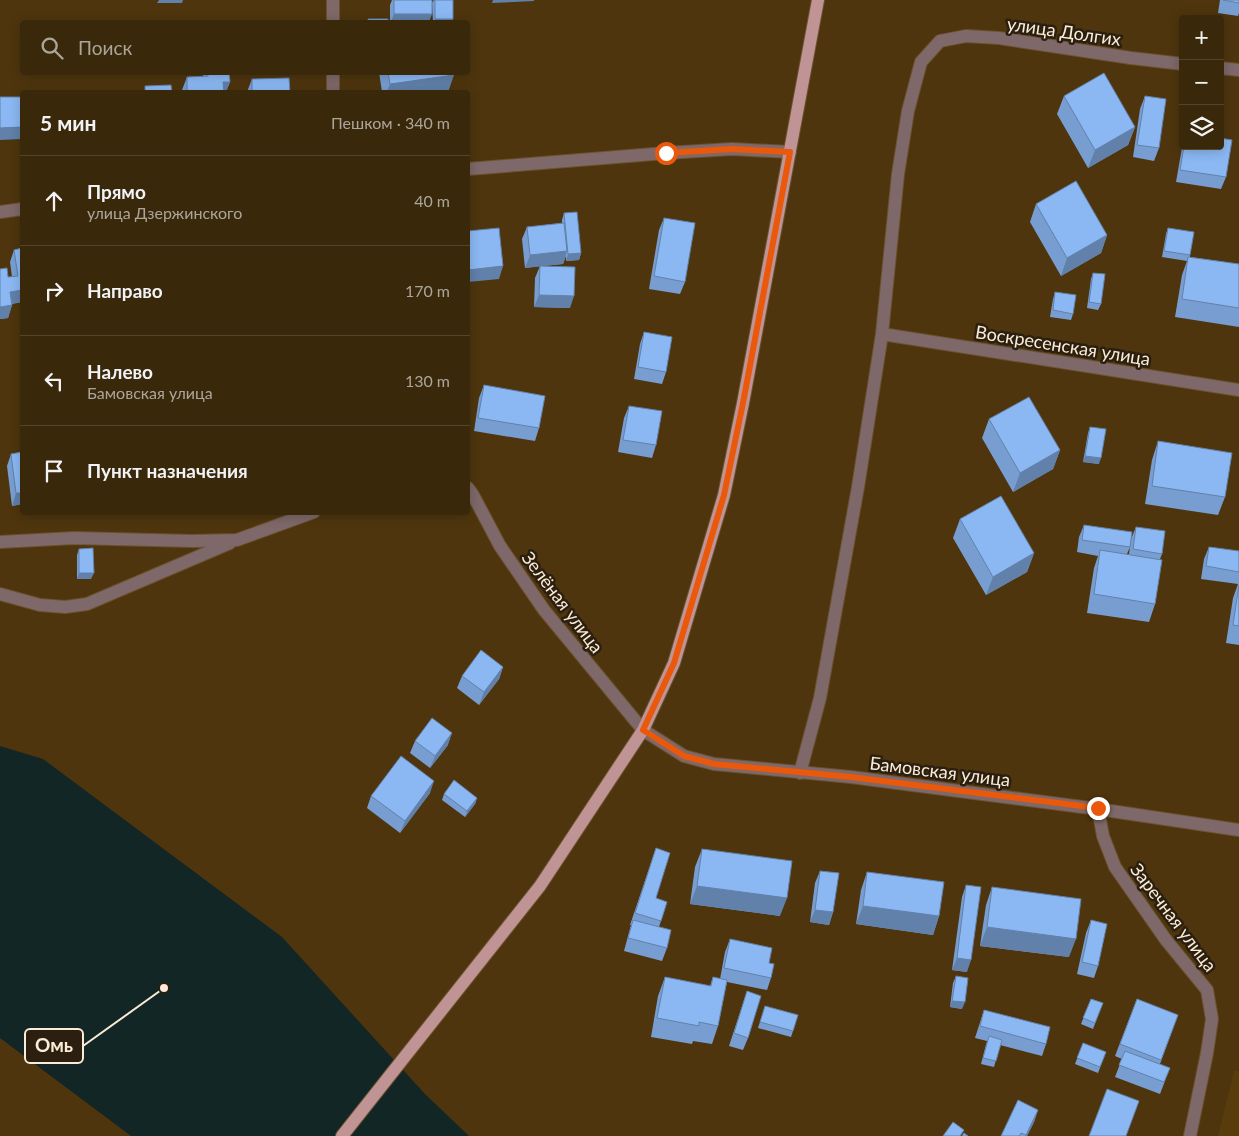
<!DOCTYPE html>
<html lang="ru">
<meta charset="utf-8">
<style>
body{margin:0;font-family:Lato,sans-serif;background:#453418;color:#f1f3f6}
.controls{position:absolute;right:15px;top:15px;display:grid;overflow:hidden;border-radius:5px;box-shadow:0 2px 12px #0003}
.controls button{width:45px;height:45px;display:grid;place-items:center;padding:0;border:0;border-bottom:1px solid #54442b;background:#3a280a;color:#f1f3f6;font:25px sans-serif}
.stop{position:absolute;width:15px;height:15px;margin:-11px;border:4px solid #ea580c;border-radius:50%;background:#fff}
.stop.end{background:#ea580c;border-color:#fff;box-shadow:0 1px 5px #0008}
.list{margin:0;padding:0;list-style:none}
h2{display:flex;justify-content:space-between;align-items:center;height:65px;margin:0;padding:0 20px;font-size:21px}
h2 small{font-size:16px;font-weight:400;color:#aba69c}
.list li{display:grid;grid-template-columns:32px 1fr auto;gap:15px;align-items:center;box-sizing:border-box;height:90px;padding:0 20px;border-top:1px solid #54442b}
.list b{display:block;font-size:19px;white-space:nowrap}
.list p{margin:0;font-size:16px;white-space:nowrap;color:#aba69c}
.list em{font-size:16px;font-style:normal;color:#aba69c}
.icon{flex:none;width:28px;height:28px;fill:none;stroke:currentColor;stroke-width:2;stroke-linecap:round;stroke-linejoin:round}
.map{position:relative;flex:none;width:1239px;height:1136px;overflow:hidden}
.search{position:absolute;background:#3a280a;box-shadow:0 2px 12px #0003;left:20px;top:20px;width:450px;height:55px;display:flex;align-items:center;gap:12px;box-sizing:border-box;padding:0 18px;border-radius:5px;color:#aba69c;font-size:19px}
.panel{position:absolute;background:#3a280a;box-shadow:0 2px 12px #0003;left:20px;top:90px;width:450px;height:425px;border-radius:5px}
.map>svg:first-child{display:block}
.built{fill:#583c0b}
.water{fill:#132626}
.lines{fill:none;stroke-linecap:round;stroke-linejoin:round}
.minor-casing{stroke:#6a522e;stroke-width:14}
.major-casing{stroke:#6a522e;stroke-width:14}
.minor{stroke:#7e6869;stroke-width:12}
.major{stroke:#c09395;stroke-width:12}
.wall{fill:#789ed1}
.shaded-wall{fill:#6181aa}
.building{fill:#8bb8f3;stroke:#6181aa}
.route{stroke:#ea580c;stroke-width:6}
.labels{text-anchor:middle;dominant-baseline:central;stroke-width:5;stroke-linejoin:round;paint-order:stroke}
.street-label{font-size:18px;fill:#fbebd7;stroke:#2b2010}
.leader{fill:none;stroke:#fbebd7;stroke-width:2}
.callout-dot{fill:#fbebd7;stroke:#2b2010;stroke-width:2}
.callout{fill:#2b2010;stroke:#fbebd7;stroke-width:2}
.callout-label{font-size:19px;text-anchor:middle;font-weight:bold;fill:#fbebd7}
</style>
<div class="map">
<svg width="1239" height="1136" viewBox="0 0 1239 1136">
<rect width="100%" height="100%" fill="#4e350e"/>
<!-- built -->
<path class="built" d="M1234,1071H1239V1136H1218Z"/>
<!-- water -->
<path class="water" d="M0,746L43,759L282,937L425,1094L469,1136H131L0,1038Z"/>
<g class="lines">
<defs>
<path id="minor" d="M333,0V22
M1220,68L1239,70
M333,72V92
M468,169L666,153L732,149L790,152
M0,212L22,209
M882,334L1239,390
M468,488L473,495L500,546L544,610L643,730L684,756L714,764L851,777L974,793L1098,809L1239,830
M0,542L74,538L192,541L237,540L314,512
M0,594L40,605L65,607L87,604L230,543
M800,773L820,698L858,487L882,334L898,174L908,111L921,62L940,41L966,36L999,38L1131,58L1183,64
M1098,809L1103,836L1115,867L1166,940L1207,990L1212,1019L1207,1053L1190,1136"/>
<path id="major" d="M342,1136L540,886L643,730L674,663L724,495L743,403L818,0"/>
</defs>
<!-- minor casing -->
<use href="#minor" class="minor-casing"/>
<!-- major casing -->
<use href="#major" class="major-casing"/>
<!-- minor -->
<use href="#minor" class="minor"/>
<!-- major -->
<use href="#major" class="major"/>
</g>
<!-- wall -->
<path class="wall" d="M392,0H432L429,22H390V5Z
M434,0H453L452,22H433L432,3Z
M1220,0H1239V13L1238,16L1218,13Z
M203,72H229L230,82L226,92H182V90L187,77H203Z
M379,72H454L448,92H382Z
M252,79L290,92H247Z
M1064,96L1135,127L1128,145L1088,168L1057,114Z
M1145,96L1159,148L1154,161L1133,157L1140,109Z
M1183,142V146H1220L1226,177L1221,189L1176,182Z
M1036,204L1107,235L1101,253L1061,276L1030,222Z
M564,213L581,253L579,260L566,261V256L563,264L541,266L570,308L534,307L535,278L540,266L525,268L522,239L527,227L562,223V220Z
M664,218L685,282L680,294L649,289L659,230Z
M1168,228L1190,255V257L1239,264V327L1175,317L1182,275L1187,261L1162,257L1166,234Z
M22,248V302L12,304V305L8,318L0,319V269L8,277H12L10,262L14,250Z
M1093,273L1101,304L1098,310L1087,308L1091,279Z
M1055,292L1073,314L1071,320L1050,317L1053,299Z
M644,332L666,372L662,384L634,379L640,344Z
M484,385L539,428L535,441L474,431L479,398Z
M629,406L656,445L652,458L618,452L624,418Z
M989,419L1060,450L1053,469L1013,492L982,438Z
M1090,427L1099,464L1083,462L1088,433Z
M1158,441L1225,497L1218,515L1145,504L1152,460Z
M22,452V504L12,506L7,466L11,454Z
M960,519L1034,553L1027,572L986,595L953,538Z
M1084,525L1130,547L1127,554H1129L1131,539L1136,527L1162,554L1160,559L1155,604L1149,622L1087,613L1094,568L1098,556L1077,552L1079,537Z
M1209,547L1239,551V645L1226,643L1233,598L1238,584L1201,579L1204,559Z
M79,549L91,579H77V555Z
M503,667L499,679L479,705L457,688L462,676Z
M415,741L448,745L430,768L410,753Z
M430,793L400,833L367,808L371,796Z
M444,794L477,798L475,804L465,817L442,800Z
M656,848V898L667,902L659,927L667,948L662,961L624,951L631,925H630Z
M702,849L780,916L690,904L695,867Z
M820,871L833,912L829,925L810,922L815,883Z
M867,872L939,916L933,935L856,924L861,890Z
M966,885L967,972L952,970L962,897Z
M992,887L1069,957L980,946L986,905Z
M1091,920L1098,966L1094,978L1077,974L1086,933Z
M730,939L769,963L771,978L767,990L727,982L718,1026L712,1044L693,1041L692,1044L651,1037L658,996L665,977L710,986L713,977L720,979L725,952Z
M956,976L962,1009L950,1007L953,983Z
M747,991L748,1038L743,1050L729,1046Z
M1091,999L1103,1003L1093,1029L1081,1024Z
M1137,999L1178,1015L1160,1064L1170,1068L1160,1094L1115,1077L1122,1059L1115,1056Z
M765,1006L793,1031L791,1037L758,1028Z
M984,1010L1046,1044L1042,1056L1000,1045L994,1067L981,1064L987,1041L975,1038Z
M1083,1043L1106,1052L1098,1073L1075,1064Z
M1038,1110L1034,1122L1027,1136H1001Z"/>
<!-- shaded-wall -->
<path class="shaded-wall" d="M159,0H183L182,3H157Z
M493,0H534V1L492,3Z
M394,14H432L429,22H391Z
M435,19H453L452,22H434Z
M454,75L448,92H387L390,84Z
M223,82H230L226,92H219Z
M22,127V139L0,140V128Z
M1135,127L1128,145L1088,168L1095,150Z
M1107,235L1101,253L1061,276L1067,258Z
M567,251L563,264L525,268L530,255Z
M581,253L579,260L566,261L568,254Z
M503,266L499,279L468,282V270Z
M22,290V302L6,304L10,292Z
M539,295L574,296L570,308L534,307Z
M12,305L8,318L0,319V307Z
M1060,450L1053,469L1013,492L1020,473Z
M1085,456L1101,458L1099,464L1083,462Z
M16,493H22V504L12,506Z
M1034,553L1027,572L986,595L993,577Z
M79,573H94L91,579H77Z
M503,667L499,679L479,705L484,692Z
M452,733L448,745L430,768L435,756Z
M434,781L430,793L400,833L405,821Z
M477,798L475,804L465,817L467,811Z
M697,886L787,898L780,916L690,904Z
M863,906L939,916L933,935L856,924Z
M815,910L833,912L829,925L810,922Z
M987,927L1076,939L1069,957L980,946Z
M957,958L971,960L967,972L952,970Z
M952,1001L965,1002L962,1009L950,1007Z
M1038,1110L1034,1122L1027,1136H1025Z"/>
<!-- building -->
<path class="building" d="M394,0H432V14H394Z
M435,0H453V19H435Z
M1223,0H1239V3Z
M368,19H388V22H368Z
M208,72H229L230,82H223L224,92H187V77L208,76Z
M388,72H454V75L390,84Z
M1104,73L1135,127L1095,150L1064,96Z
M289,78L290,92H252V79Z
M171,85L172,92H145V86Z
M1145,96L1166,99L1159,148L1137,145Z
M0,97H22V127L0,128Z
M1220,138L1232,140L1226,177L1180,170L1184,146H1220Z
M1076,181L1107,235L1067,258L1036,204Z
M577,212L581,253L568,254L564,213Z
M664,218L695,223L685,282L654,276Z
M564,223L567,251L530,255L527,227Z
M499,228L503,266L468,270V231Z
M1168,228L1194,232L1190,255L1164,251Z
M22,248V290L10,292L12,305L0,307V269L7,268L8,277L18,276L14,250Z
M1188,257L1239,264V308L1182,299Z
M540,266L575,267L574,296L539,295Z
M1093,273L1105,274L1101,304L1089,302Z
M1055,292L1076,295L1073,314L1053,310Z
M644,332L672,337L666,372L638,367Z
M484,385L545,396L539,428L478,418Z
M1029,397L1060,450L1020,473L989,419Z
M629,406L662,411L656,445L623,440Z
M1090,427L1106,429L1101,458L1085,456Z
M1158,441L1232,453L1225,497L1152,486Z
M22,452V493H16L11,454Z
M1001,496L1034,553L993,577L960,519Z
M1084,525L1132,532L1130,547L1082,540Z
M1136,527L1165,531L1162,554L1133,549Z
M1209,547L1239,551V572L1206,566Z
M93,548L94,573H79V549Z
M1100,550L1162,560L1155,604L1094,594Z
M1239,585V626L1233,625Z
M481,650L503,667L484,692L462,676Z
M432,718L452,733L435,756L415,741Z
M401,756L434,781L405,821L371,796Z
M454,780L477,798L467,811L444,794Z
M656,848L670,853L656,898L667,902L661,921L635,913Z
M702,849L792,861L787,898L697,886Z
M820,871L839,873L833,912L815,910Z
M867,872L944,882L939,916L863,906Z
M966,885L981,887L971,960L957,958Z
M992,887L1081,899L1076,939L987,927Z
M633,920L671,930L667,948L628,938Z
M1091,920L1107,924L1098,966L1082,962Z
M730,939L772,948L769,963L774,964L771,978L724,968Z
M956,976L968,978L965,1002L952,1001Z
M665,977L711,986L713,977L727,980L718,1026L699,1022V1026L657,1018Z
M747,991L761,996L748,1038L734,1033Z
M1091,999L1103,1003L1095,1023L1083,1018Z
M1137,999L1178,1015L1161,1060L1120,1044Z
M765,1006L798,1015L793,1031L760,1022Z
M984,1010L1050,1027L1046,1044L980,1026Z
M989,1036L1002,1040L996,1061L983,1058Z
M1083,1043L1106,1052L1100,1067L1077,1058Z
M1125,1051L1170,1068L1164,1082L1119,1065Z
M1107,1089L1139,1101L1126,1136H1089Z
M1018,1100L1038,1110L1026,1135L1021,1133L1019,1136H1001Z
M953,1122L964,1130L960,1136H943Z
M964,1133L968,1136H962Z"/>
<g class="lines">
<!-- route -->
<path class="route" d="M666,153L732,149L790,152L743,403L724,495L674,663L643,730L684,756L714,764L851,777L1098,808"/>
</g>
<g class="labels">
<!-- street labels -->
<g class="street-label">
<text transform="translate(1064 31) rotate(8)">улица Долгих</text>
<text transform="translate(1063 345) rotate(9)">Воскресенская улица</text>
<text transform="translate(563 602) rotate(53)">Зелёная улица</text>
<text transform="translate(940 771) rotate(7)">Бамовская улица</text>
<text transform="translate(1174 917) rotate(53)">Заречная улица</text>
</g>
</g>
<!-- callouts -->
<path class="leader" d="M164 988L83 1046"/>
<circle class="callout-dot" cx="164" cy="988" r="5"/>
<rect class="callout" x="25" y="1029" width="58" height="34" rx="5"/>
<g class="callout-label">
<text x="54" y="1052">Омь</text>
</g>
</svg>
<div class="controls">
<button>+</button>
<button>−</button>
<button><svg class="icon" aria-label="layers" viewBox="0 0 24 24"><path d="M12 4l9 5-9 5-9-5zM3 14l9 5 9-5"/></svg></button>
</div>
<div class="stop" style="left:666px;top:153px"></div>
<div class="stop end" style="left:1098px;top:808px"></div>
<div class="search"><svg class="icon" aria-label="search" viewBox="0 0 24 24"><circle cx="10" cy="10" r="6"/><path d="M15 15l6 6"/></svg>Поиск</div>
<section class="panel">
<h2>5 мин<small>Пешком · 340 m</small></h2>
<ul class="list">
<li><svg class="icon" aria-label="ahead" viewBox="0 0 24 24"><path d="M12 20V5M6 11l6-6 6 6"/></svg><div><b>Прямо</b><p>улица Дзержинского</p></div><em>40 m</em></li>
<li><svg class="icon" aria-label="right" viewBox="0 0 24 24"><path d="M7 20v-9h11M14 6l5 5-5 5"/></svg><div><b>Направо</b></div><em>170 m</em></li>
<li><svg class="icon" aria-label="left" viewBox="0 0 24 24"><path d="M17 20v-9H6M10 6l-5 5 5 5"/></svg><div><b>Налево</b><p>Бамовская улица</p></div><em>130 m</em></li>
<li><svg class="icon" aria-label="arrive" viewBox="0 0 24 24"><path d="M6 21V4h12l-3 4 3 4H6"/></svg><div><b>Пункт назначения</b></div></li>
</ul>
</section>
</div>
